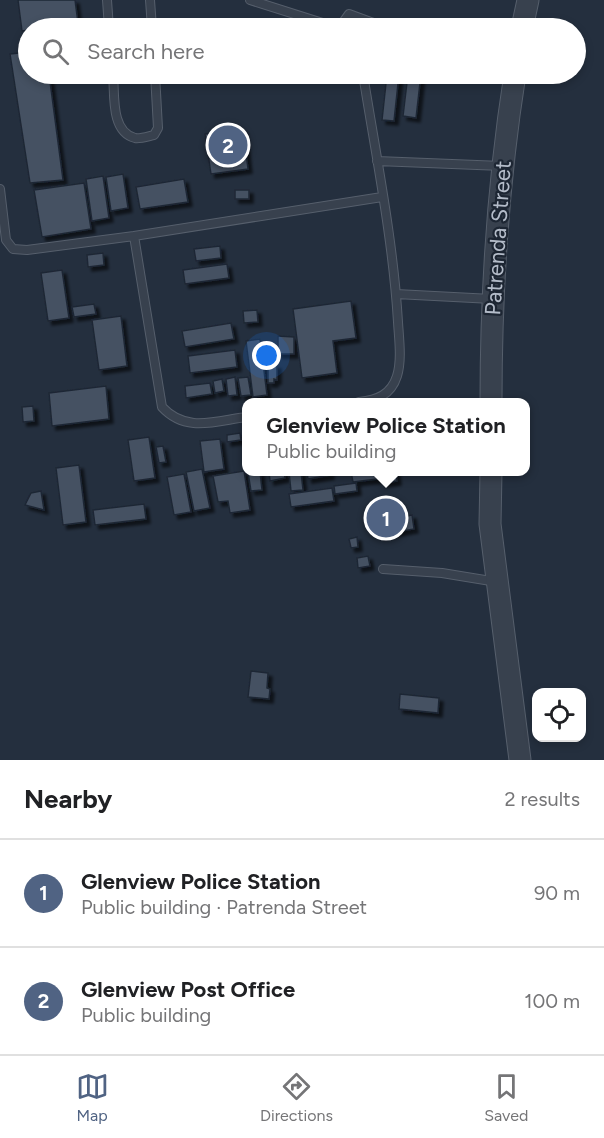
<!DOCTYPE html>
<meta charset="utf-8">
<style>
body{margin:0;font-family:Figtree,sans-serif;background:#f6f6f6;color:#202124}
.controls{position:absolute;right:18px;bottom:18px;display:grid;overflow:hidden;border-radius:12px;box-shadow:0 3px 9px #0003}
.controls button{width:54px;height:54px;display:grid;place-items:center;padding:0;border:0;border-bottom:2px solid #e0e0e0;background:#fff;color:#202124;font:30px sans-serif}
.you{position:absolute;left:267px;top:356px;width:21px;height:21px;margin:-15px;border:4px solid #fff;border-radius:50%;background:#1a73e8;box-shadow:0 0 0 9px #1a73e833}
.badge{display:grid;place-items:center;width:39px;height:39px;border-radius:50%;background:#506383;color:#fff;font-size:20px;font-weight:700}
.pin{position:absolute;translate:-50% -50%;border:3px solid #fff;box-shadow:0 2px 6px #0006}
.popup{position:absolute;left:242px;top:398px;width:288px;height:78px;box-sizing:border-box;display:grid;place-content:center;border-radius:12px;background:#fff;filter:drop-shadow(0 2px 4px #0005);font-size:20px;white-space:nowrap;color:#757577}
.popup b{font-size:22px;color:#202124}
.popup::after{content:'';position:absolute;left:50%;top:100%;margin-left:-12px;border:12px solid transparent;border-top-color:#fff}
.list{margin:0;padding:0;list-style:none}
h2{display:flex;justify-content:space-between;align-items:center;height:78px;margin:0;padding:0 24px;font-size:26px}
h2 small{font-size:20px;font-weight:400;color:#757577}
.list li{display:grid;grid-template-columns:39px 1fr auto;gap:18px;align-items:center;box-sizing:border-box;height:108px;padding:0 24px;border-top:2px solid #e0e0e0}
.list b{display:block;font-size:22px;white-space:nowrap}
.list p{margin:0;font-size:20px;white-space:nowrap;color:#757577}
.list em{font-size:20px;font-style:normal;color:#757577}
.icon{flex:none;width:33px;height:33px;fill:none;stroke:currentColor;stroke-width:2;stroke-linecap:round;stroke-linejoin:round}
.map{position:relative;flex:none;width:604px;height:760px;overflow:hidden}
.search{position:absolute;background:#fff;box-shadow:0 3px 9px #0003;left:18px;right:18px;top:18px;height:66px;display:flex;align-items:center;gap:15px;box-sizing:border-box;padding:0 21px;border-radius:33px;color:#757577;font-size:22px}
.sheet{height:294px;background:#fff}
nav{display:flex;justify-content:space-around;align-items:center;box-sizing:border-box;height:84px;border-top:2px solid #e0e0e0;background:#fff;font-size:16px;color:#757577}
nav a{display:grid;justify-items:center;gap:3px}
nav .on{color:#506383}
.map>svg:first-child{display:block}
.building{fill:#455162;stroke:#1f2835;stroke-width:1.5;filter:url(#shadow)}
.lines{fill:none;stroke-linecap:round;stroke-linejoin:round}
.service-casing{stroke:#565f6c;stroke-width:10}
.tertiary-casing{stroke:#565f6c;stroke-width:23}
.service{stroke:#38414e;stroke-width:8}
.tertiary{stroke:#38414e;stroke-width:21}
.labels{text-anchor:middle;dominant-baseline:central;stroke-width:4.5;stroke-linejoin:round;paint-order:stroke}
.street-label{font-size:22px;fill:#b4bcc9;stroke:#1d2633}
</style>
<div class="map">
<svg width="604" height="760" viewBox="0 0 604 760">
<defs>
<filter id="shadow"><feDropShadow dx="4" dy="4" stdDeviation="1.5" flood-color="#0009"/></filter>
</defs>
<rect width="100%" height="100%" fill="#242f3e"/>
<!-- building -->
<path class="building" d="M18,0H75L78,23L22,31Z
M28,52V74H49L63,180L30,183L10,54Z
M387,74H399L394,121L382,120Z
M408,74H421L416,118L403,116Z
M243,129L248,169L211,174L205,134Z
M123,174L128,208L111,211L106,177Z
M103,176L109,218L92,221L86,179Z
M184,179L188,202L140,209L136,187Z
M84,183L91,229L42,237L34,190Z
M235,190H249V199H235Z
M220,246L221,258L196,261L194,249Z
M103,253L104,265L88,267L87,255Z
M227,264L229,278L185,284L183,270Z
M62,270L69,318L48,321L41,273Z
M351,301L356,338L333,341L337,373L302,378L293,309Z
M94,304L96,314L74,317L72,307Z
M257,310L258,322L244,323L243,311Z
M121,316L127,366L99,370L92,320Z
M231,323L234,339L185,347L182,331Z
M278,336L294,337V354H278Z
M260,339L267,395L253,397L246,341Z
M235,350L237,367L190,373L188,356Z
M268,365H277V380L274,379V383H268Z
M235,377L237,395L228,396L226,379Z
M248,377L251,395L241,396L238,378Z
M222,379L224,391L215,393L213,381Z
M210,383L212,394L186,398L185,386Z
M106,386L109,419L52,426L49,393Z
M33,406L34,421L23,422L22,407Z
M240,433L241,440L227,442V435Z
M149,437L155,478L134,481L128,440Z
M220,439L224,469L204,472L200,441Z
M163,446L166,462L159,463L156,447Z
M79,465L86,522L63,525L56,468Z
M202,469L210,508L194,511L186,472Z
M244,471L250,510L230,513L228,501L218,502L213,476Z
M248,472H260L262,490L251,491Z
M269,472H284L285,478L270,481Z
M289,472H301L303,490L291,491Z
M307,472H330V475L308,479Z
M351,472H377V479L353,482Z
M381,472H396L397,481L382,483Z
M184,474L191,512L174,515L167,477Z
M356,483L357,491L335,494L334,486Z
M332,488L334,501L291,507L289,494Z
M41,491L44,510L25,505L31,493Z
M144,504L146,519L95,525L93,510Z
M412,515L414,529L379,535L377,522Z
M357,537L358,547L351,548L349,539Z
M368,556L370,566L358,568L357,558Z
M251,671L268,673L267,688L270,689L269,699L248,697Z
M400,694L439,698L438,713L399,709Z"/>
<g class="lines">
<defs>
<path id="service" d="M107,0L109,28
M150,0L152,28
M250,0L329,25L334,28
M339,28L349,14L387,28
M113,74C115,93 110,132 135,138C140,139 149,136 154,135L158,128L155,74
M377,161L502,166
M0,189L6,240L13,249L27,250L134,236
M396,294L492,299
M359,402C377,400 391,395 397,376C402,360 399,339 398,322C393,239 376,156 363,74
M246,417C215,421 186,433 162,407L134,236L382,197
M383,569L442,573L497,582"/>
<path id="tertiary" d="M522,28L528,0
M491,402C491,292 498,182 515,74
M491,472L490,524L520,760"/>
</defs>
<!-- service casing -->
<use href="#service" class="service-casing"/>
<!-- tertiary casing -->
<use href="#tertiary" class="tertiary-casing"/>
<!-- service -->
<use href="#service" class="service"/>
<!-- tertiary -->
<use href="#tertiary" class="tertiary"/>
</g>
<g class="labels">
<!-- street labels -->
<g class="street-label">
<text transform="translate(498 238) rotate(-86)">Patrenda Street</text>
</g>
</g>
</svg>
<div class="controls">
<button><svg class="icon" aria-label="locate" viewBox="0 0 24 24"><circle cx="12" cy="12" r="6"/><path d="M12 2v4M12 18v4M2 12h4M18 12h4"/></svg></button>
</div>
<div class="you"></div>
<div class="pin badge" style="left:386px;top:518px">1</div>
<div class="popup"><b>Glenview Police Station</b>Public building</div>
<div class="pin badge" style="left:228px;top:145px">2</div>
<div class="search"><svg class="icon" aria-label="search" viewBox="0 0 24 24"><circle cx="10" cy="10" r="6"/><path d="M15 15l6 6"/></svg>Search here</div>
</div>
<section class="sheet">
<h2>Nearby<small>2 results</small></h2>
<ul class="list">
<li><span class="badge">1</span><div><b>Glenview Police Station</b><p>Public building · Patrenda Street</p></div><em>90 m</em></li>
<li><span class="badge">2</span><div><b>Glenview Post Office</b><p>Public building</p></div><em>100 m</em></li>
</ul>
</section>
<nav>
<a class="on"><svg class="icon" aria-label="map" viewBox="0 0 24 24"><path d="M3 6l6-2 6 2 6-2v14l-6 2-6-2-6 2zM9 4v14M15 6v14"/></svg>Map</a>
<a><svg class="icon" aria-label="directions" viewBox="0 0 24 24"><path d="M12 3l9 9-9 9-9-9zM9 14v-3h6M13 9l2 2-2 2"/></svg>Directions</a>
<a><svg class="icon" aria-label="saved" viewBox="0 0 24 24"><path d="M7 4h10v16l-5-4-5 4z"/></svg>Saved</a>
</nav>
